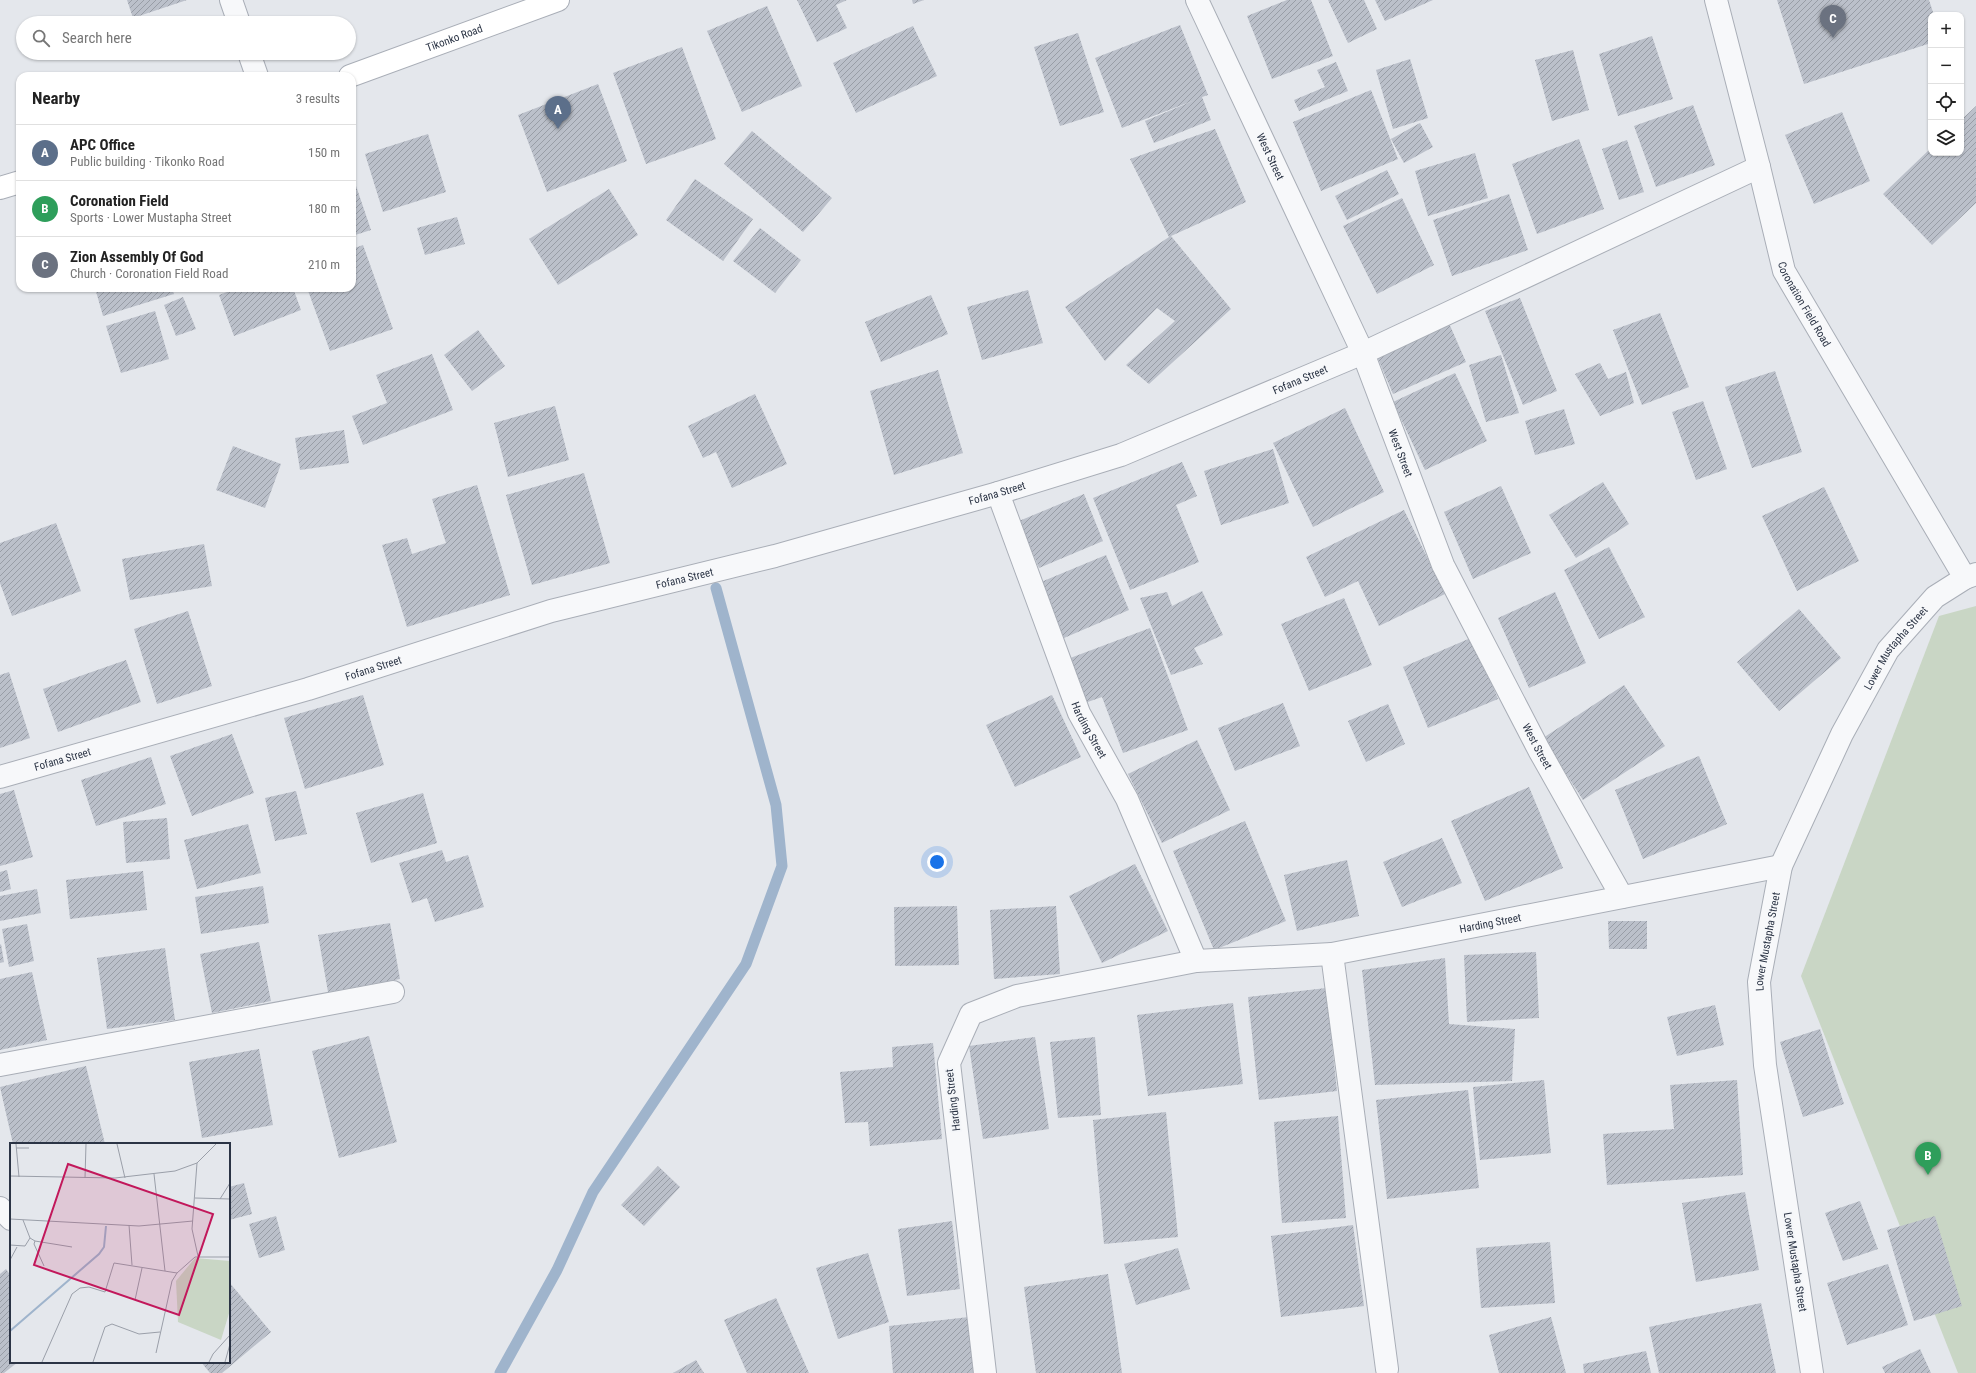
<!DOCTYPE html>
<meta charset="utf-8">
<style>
body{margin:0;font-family:"Roboto Condensed",sans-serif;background:#f2f2f2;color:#222}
.controls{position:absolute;right:12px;top:12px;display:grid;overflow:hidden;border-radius:8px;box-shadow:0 1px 3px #0004}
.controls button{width:36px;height:36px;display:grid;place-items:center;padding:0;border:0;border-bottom:1px solid #e0e0e0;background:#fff;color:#222;font:20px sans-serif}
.you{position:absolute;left:937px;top:862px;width:14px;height:14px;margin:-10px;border:3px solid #fff;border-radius:50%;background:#1a73e8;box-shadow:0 0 0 6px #1a73e833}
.badge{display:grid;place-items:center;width:26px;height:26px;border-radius:50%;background:#111827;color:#fff;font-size:13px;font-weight:700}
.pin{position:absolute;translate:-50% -33px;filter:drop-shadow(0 1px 2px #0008)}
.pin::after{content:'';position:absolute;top:21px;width:14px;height:12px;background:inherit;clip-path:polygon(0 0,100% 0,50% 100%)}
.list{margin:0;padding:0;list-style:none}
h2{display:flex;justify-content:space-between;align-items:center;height:52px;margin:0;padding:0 16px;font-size:17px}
h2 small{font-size:13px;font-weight:400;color:#767676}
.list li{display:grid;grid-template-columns:26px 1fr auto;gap:12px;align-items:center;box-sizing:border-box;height:56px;padding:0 16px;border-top:1px solid #e0e0e0}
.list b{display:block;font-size:15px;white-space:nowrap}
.list p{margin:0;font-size:13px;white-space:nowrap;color:#767676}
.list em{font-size:13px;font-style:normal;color:#767676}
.icon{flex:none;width:22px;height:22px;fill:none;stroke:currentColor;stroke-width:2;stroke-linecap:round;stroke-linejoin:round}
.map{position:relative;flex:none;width:1976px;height:1373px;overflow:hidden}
.search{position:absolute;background:#fff;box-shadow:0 1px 3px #0004;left:16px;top:16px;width:340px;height:44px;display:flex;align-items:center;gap:10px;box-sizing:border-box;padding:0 14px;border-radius:22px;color:#767676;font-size:15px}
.panel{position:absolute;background:#fff;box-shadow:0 1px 3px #0004;left:16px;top:72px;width:340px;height:220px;border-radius:12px}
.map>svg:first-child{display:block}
.grass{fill:#c9d6c5}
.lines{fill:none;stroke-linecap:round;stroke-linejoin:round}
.stream{stroke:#9fb4cc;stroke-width:11}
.building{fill:url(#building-hatch)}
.street-casing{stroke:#a9aeb7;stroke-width:24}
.secondary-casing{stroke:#a9aeb7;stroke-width:24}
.street{stroke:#f7f8fa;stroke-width:22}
.secondary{stroke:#fff;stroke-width:22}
.labels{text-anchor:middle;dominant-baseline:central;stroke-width:4;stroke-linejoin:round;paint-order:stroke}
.street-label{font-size:11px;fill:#2b3445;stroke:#f4f6f9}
.inset-river{fill:none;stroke:#9fb4cc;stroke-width:2}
.inset-road{fill:none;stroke:#9a9fa9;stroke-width:1}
.view{fill:#c2185b;fill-opacity:0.15;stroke:#c2185b;stroke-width:2}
.inset-edge{fill:none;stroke:#2b3445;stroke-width:2}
</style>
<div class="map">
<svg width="1976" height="1373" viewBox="0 0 1976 1373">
<defs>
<pattern id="building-hatch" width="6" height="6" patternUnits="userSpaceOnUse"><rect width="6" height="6" fill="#bbc0ca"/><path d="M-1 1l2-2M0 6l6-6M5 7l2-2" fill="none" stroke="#989da6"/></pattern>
</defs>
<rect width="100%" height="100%" fill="#e4e7ec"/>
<!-- grass -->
<path class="grass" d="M1976,606V1373H1958L1801,976L1939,616Z"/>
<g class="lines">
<!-- stream -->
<path class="stream" d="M500,1373L557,1270L593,1192L746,964L782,866L776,805L716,588"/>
</g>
<!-- building -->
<path class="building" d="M127,0H187L133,18Z
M797,0H847L836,5L847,28L817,42Z
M912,0H924L913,4Z
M1287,0H1311L1333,56L1272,79L1247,16Z
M1328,0H1364L1377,29L1348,43Z
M1375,0H1433L1385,21Z
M1777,0H1929L1934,15H1931V43L1804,84Z
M767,6L802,86L742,112L707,31Z
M1180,25L1208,95L1202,97L1211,120L1154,143L1145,121L1195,100L1122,128L1095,58Z
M913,26L937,76L856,113L833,63Z
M1078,33L1104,112L1060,126L1034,47Z
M1652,36L1673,99L1618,116L1599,54Z
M682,47L716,139L646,164L613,73Z
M1573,50L1589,110L1552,121L1535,60Z
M1410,59L1428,118L1393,129L1376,70Z
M1336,62L1348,91L1299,111L1294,100L1325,87L1317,70Z
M598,84L627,161L547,192L518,115Z
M1371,90L1398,159L1321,191L1293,122Z
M1693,105L1715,165L1656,187L1634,126Z
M1976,106V203L1932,245L1883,194L1931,148V153H1961V120Z
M1842,112L1870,181L1814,204L1785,135Z
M1420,123L1433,147L1404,163L1391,139Z
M1215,129L1246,202L1171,236L1231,309L1149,384L1126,365L1175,321L1157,308L1105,361L1065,307L1169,237L1130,159Z
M752,131L832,198L803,232L724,164Z
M428,134L446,192L383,212L365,154Z
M1579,139L1604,209L1537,234L1512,164Z
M1627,140L1644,192L1619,200L1602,149Z
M1475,153L1488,198L1428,216L1415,171Z
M1387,170L1399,194L1347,220L1335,196Z
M352,174L371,230L352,236Z
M695,179L753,219L723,261L666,220Z
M609,189L638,235L558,285L529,239Z
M1509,194L1528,250L1452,276L1433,220Z
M1402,198L1434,265L1377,294L1343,226Z
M457,217L465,244L425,255L417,228Z
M760,228L801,260L775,293L733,261Z
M363,245L393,329L330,351L307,288H352V249Z
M95,288H172L174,294L103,316Z
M238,288H293L301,310L234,336L219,295Z
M1028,290L1043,343L982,360L967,307Z
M931,295L948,334L881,362L865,322Z
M183,297L196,329L176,336L164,305Z
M1520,298L1557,391L1523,405L1485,311Z
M155,311L169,359L121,373L106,326Z
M1660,313L1689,387L1642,405L1613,330Z
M1448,321L1466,362L1393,394L1376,354Z
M478,330L505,366L472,391L444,355Z
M432,354L453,410L363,445L352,416L387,403L376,375Z
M1501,355L1519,413L1486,422L1469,365Z
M1600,363L1608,379L1626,372L1634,403L1600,416L1575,374Z
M938,370L963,453L894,475L870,391Z
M1775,371L1802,452L1752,468L1725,387Z
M1455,373L1487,441L1425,470L1393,402Z
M755,394L787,464L732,488L716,452L703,458L688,426Z
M1703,401L1727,469L1696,480L1672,412Z
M555,406L569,460L508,477L494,423Z
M1345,408L1384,492L1313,527L1273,443Z
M1564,409L1575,444L1535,455L1525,421Z
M344,430L349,463L300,470L295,438Z
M233,446L281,464L265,508L216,490Z
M1273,449L1289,503L1221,525L1204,471Z
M1182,462L1197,496L1176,505L1199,562L1130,590L1093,498Z
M584,473L610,563L532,585L506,495Z
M1603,482L1629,524L1576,558L1549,515Z
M477,485L510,595L407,627L382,545L407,538L412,554L446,543L432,499Z
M1501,486L1531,553L1473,579L1444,512Z
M1824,487L1859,561L1797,591L1762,516Z
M1084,494L1103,541L1039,568L1019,521Z
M1404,510L1445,594L1379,626L1358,581L1325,597L1306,557Z
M56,523L81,591L12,616L0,583V543Z
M204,544L212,586L130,600L122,559Z
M1609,547L1645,617L1599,639L1564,570Z
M1106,555L1129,610L1064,638L1041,582Z
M1202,591L1223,635L1194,648L1203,664L1171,675L1140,598L1167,592L1172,606Z
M1555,592L1586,663L1529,688L1498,618Z
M1344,598L1372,665L1309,691L1281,624Z
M1799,609L1841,658L1779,711L1737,662Z
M188,611L212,686L157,704L134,629Z
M1150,628L1188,730L1123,753L1102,697L1082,704L1065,660Z
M1473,637L1498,699L1428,728L1403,667Z
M126,660L141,702L58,732L43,689Z
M9,672L30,738L0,748V675Z
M1624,685L1665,746L1583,800L1543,738Z
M363,695L384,765L305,789L284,718Z
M1052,695L1081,757L1015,787L986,725Z
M1283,703L1300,746L1235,771L1218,728Z
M1388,704L1405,744L1366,762L1348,721Z
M232,734L254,793L192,816L170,756Z
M1197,740L1230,810L1162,843L1128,774Z
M1699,756L1727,824L1643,859L1615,790Z
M151,757L166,804L96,826L81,780Z
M1529,787L1563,868L1485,901L1451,821Z
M14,790L33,857L0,866V794Z
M296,791L307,834L275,841L265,798Z
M423,793L437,843L371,863L356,813Z
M167,818L170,859L126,863L123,822Z
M1245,821L1286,921L1214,950L1173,851Z
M248,824L261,873L197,889L184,840Z
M1442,838L1462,883L1402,907L1383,862Z
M442,850L446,862L468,855L484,907L435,922L427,898L412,903L399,863Z
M1347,860L1359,916L1297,931L1284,875Z
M1135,864L1168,931L1102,963L1069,896Z
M7,870L11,889L0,892V872Z
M143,871L147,910L70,919L66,880Z
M263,886L269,923L201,934L195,897Z
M37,889L41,913L0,921V896Z
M957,906L959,965L895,966L894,907Z
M1056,906L1060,974L994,979L990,910Z
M1608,921H1647V949H1609Z
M390,923L400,979L328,992L318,935Z
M27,924L34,961L9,967L2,929Z
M259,942L271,1001L212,1013L200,954Z
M1,944L4,962L0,963V945Z
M165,948L175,1020L107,1029L97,958Z
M1536,952L1539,1018L1467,1022L1464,955Z
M1445,958L1449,1024L1515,1029L1512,1081L1375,1085L1362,970Z
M32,972L47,1040L0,1050V979Z
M1326,988L1337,1091L1259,1100L1248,997Z
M1233,1003L1243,1084L1148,1096L1137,1015Z
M1715,1005L1724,1045L1677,1056L1667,1017Z
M1820,1029L1844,1104L1803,1117L1780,1042Z
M369,1036L397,1142L339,1158L312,1051Z
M1035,1037L1049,1129L983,1139L969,1046Z
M1095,1037L1101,1115L1058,1118L1050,1042Z
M933,1043L942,1139L870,1146L868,1122L845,1123L840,1072L893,1067L892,1047Z
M259,1049L273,1125L202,1138L189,1062Z
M86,1066L105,1144H13L0,1087Z
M1544,1080L1551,1153L1480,1160L1473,1087Z
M1737,1080L1743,1175L1607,1185L1603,1134L1674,1129L1670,1085Z
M1468,1090L1479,1188L1387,1199L1376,1100Z
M1166,1112L1178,1237L1104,1244L1093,1120Z
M1338,1116L1346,1218L1282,1223L1274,1122Z
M658,1166L680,1187L644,1226L621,1205Z
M244,1183L252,1214L229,1220V1187Z
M1745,1192L1759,1270L1696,1282L1682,1203Z
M1860,1201L1878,1249L1843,1261L1825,1213Z
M276,1216L285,1250L259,1258L249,1224Z
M1935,1216L1962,1306L1914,1321L1887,1230Z
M952,1221L960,1289L907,1296L898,1229Z
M1353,1225L1364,1306L1281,1317L1271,1236Z
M1550,1242L1555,1303L1481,1308L1476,1248Z
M1178,1248L1190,1289L1136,1305L1124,1264Z
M868,1253L889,1322L838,1339L816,1268Z
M1888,1264L1908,1325L1847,1345L1827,1283Z
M6,1269L11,1276V1362H18L4,1373H0V1274Z
M1108,1274L1122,1373H1036L1024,1287Z
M229,1282L271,1332L222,1373H210L201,1362H229Z
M776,1298L809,1373H747L724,1320Z
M1761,1303L1776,1373H1659L1649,1327Z
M969,1317L975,1373H893L889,1326Z
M1551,1317L1566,1373H1499L1489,1335Z
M1920,1349L1931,1373H1885L1882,1367Z
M1646,1351L1651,1373H1584L1583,1364Z
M696,1360L704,1373H673Z"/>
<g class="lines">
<defs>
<g id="street">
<path d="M231,0L239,23"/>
<path id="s1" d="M1197,0L1363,353L1443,565L1539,750L1622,897"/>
<path id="s2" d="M1716,0L1759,167L1784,271L1965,578"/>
<path d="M249,53L257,76"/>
<path id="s3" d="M998,493L1079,713L1127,799L1196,961"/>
<path id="s4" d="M0,777L308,689L551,611L775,556L998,493L1121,455L1363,353L1759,167"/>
<path d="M1332,954L1387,1369"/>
<path d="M0,1065L393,992"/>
<path d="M0,1208L11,1219"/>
<path id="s5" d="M985,1373L949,1063L971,1014L1017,996L1196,961L1332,954L1781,866"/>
<path id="s6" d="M1812,1373L1765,1065L1759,982L1781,866L1842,734L1888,650L1935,597L1965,578L1976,574"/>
</g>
<g id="secondary">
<path id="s7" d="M350,76L558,0"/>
<path d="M0,188L20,182"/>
</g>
</defs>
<!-- street casing -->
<use href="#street" class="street-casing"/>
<!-- secondary casing -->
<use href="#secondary" class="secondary-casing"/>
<!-- street -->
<use href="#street" class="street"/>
<!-- secondary -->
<use href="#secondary" class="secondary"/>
</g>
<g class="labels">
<!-- street labels -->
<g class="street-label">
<text stroke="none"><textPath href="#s7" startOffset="111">Tikonko Road</textPath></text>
<text stroke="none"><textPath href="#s1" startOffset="173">West Street</textPath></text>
<text stroke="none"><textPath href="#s2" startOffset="318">Coronation Field Road</textPath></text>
<text stroke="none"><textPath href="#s4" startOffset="1361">Fofana Street</textPath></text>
<text stroke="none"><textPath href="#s1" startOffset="497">West Street</textPath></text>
<text stroke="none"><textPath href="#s4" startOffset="1037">Fofana Street</textPath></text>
<text stroke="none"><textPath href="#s4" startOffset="713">Fofana Street</textPath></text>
<text stroke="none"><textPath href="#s6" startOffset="760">Lower Mustapha Street</textPath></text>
<text stroke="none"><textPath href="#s4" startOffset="389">Fofana Street</textPath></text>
<text stroke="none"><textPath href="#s3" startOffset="254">Harding Street</textPath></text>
<text stroke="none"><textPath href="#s1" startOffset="821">West Street</textPath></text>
<text stroke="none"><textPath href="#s4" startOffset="65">Fofana Street</textPath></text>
<text stroke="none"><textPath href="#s5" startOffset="895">Harding Street</textPath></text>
<text stroke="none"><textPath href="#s6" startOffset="436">Lower Mustapha Street</textPath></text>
<text transform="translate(953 1100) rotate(-97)">Harding Street</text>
<text transform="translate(1795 1262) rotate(81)">Lower Mustapha Street</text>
</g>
</g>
<!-- overview -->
<g transform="translate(10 1143)">
<rect width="220" height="220" fill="#e4e7ec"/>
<path d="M185,115L220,118V167L211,197L168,179L166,138Z" fill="#c9d6c5"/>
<path class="inset-river" d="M0,188L89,111L94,104L96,83"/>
<path class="inset-road" d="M6,1L9,34M107,1L115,35M6,5H19M187,20L182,86L188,113M144,31L155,128M0,33L105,35L165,28L187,20L206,1M75,35L76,1M185,55L220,56M210,56L220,40M0,76L129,83L183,78M13,77L20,95L25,98L62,104M119,82L122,122M25,98L24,101L34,123M0,102L15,103L20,95M0,117L7,104M125,157L132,125M146,210L162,138L167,130L185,114H220M32,219L62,151L70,145L79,144L95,149L104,120L167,130M83,219L95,184L102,181L129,191L150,189M199,219L203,211L220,192M215,219L220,201"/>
<path class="view" d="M58,21L203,71L169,172L24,122Z"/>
<rect width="220" height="220" class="inset-edge"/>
</g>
</svg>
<div class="controls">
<button>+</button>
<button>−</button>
<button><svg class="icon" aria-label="locate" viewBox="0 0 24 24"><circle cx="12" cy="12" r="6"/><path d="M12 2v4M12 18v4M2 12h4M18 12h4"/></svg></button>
<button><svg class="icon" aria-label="layers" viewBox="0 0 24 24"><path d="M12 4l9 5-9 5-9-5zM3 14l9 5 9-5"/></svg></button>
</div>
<div class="you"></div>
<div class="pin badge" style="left:558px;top:129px;background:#5c6f8a">A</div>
<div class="pin badge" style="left:1928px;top:1175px;background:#2e9e5b">B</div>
<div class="pin badge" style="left:1833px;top:38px;background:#6b7280">C</div>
<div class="search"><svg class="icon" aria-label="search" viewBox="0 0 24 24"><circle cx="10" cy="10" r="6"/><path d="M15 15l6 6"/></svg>Search here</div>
<section class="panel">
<h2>Nearby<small>3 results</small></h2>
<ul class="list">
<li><span class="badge" style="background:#5c6f8a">A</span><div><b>APC Office</b><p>Public building · Tikonko Road</p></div><em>150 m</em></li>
<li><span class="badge" style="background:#2e9e5b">B</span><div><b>Coronation Field</b><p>Sports · Lower Mustapha Street</p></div><em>180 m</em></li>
<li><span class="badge" style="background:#6b7280">C</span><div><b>Zion Assembly Of God</b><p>Church · Coronation Field Road</p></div><em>210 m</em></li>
</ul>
</section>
</div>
